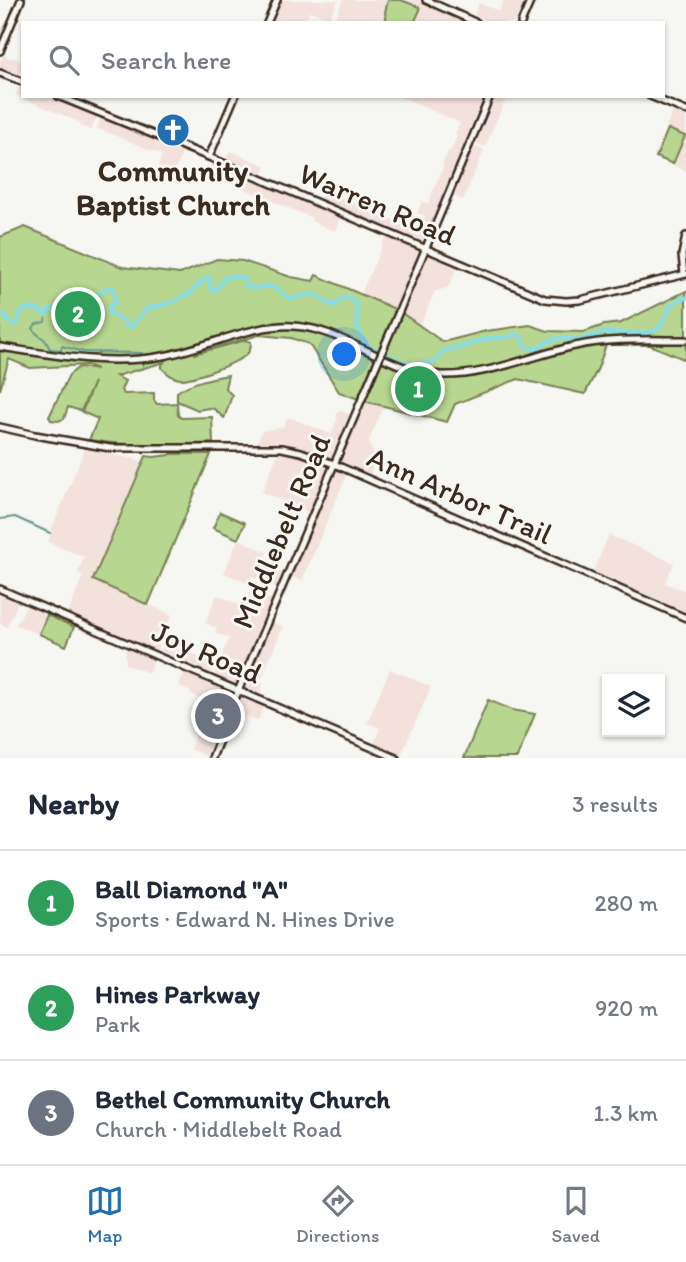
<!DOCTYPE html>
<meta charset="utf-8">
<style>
body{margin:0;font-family:Itim,sans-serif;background:#f2f2f3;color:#1f2937}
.controls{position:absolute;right:21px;bottom:21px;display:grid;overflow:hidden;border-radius:0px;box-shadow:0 2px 5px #0004}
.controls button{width:63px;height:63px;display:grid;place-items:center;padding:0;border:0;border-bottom:2px solid #e0e1e3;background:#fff;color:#1f2937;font:35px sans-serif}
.you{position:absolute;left:345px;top:355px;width:24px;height:24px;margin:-18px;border:5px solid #fff;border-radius:50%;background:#1a73e8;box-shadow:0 0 0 10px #1a73e833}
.badge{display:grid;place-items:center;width:46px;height:46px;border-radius:50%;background:#1f6fb2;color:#fff;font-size:23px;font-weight:700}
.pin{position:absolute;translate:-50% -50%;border:4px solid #fff;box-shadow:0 2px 7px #0006}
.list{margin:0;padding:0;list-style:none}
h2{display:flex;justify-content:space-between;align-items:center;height:91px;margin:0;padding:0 28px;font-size:30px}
h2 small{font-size:23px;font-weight:400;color:#747a83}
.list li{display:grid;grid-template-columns:46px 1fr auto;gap:21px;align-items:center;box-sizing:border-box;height:105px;padding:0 28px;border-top:2px solid #e0e1e3}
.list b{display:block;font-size:26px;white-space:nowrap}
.list p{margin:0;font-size:23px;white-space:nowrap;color:#747a83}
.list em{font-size:23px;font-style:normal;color:#747a83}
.icon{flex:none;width:38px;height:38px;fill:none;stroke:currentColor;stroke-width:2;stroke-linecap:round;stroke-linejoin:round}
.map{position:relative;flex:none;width:686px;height:758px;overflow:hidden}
.search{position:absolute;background:#fff;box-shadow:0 2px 5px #0004;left:21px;right:21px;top:21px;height:77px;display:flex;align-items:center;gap:18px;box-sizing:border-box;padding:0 24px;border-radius:0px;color:#747a83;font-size:26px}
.sheet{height:406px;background:#fff}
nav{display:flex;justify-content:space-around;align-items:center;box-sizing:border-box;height:98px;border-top:2px solid #e0e1e3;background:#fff;font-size:19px;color:#747a83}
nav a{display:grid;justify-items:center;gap:4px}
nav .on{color:#1f6fb2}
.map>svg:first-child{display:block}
.built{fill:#f3e1dc}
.green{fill:#b7d68f;stroke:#798056;stroke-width:2}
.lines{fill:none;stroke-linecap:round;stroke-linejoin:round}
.stream{stroke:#6b9594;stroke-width:2}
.river{stroke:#8bdde3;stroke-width:4.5}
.secondary-casing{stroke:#3b2a1e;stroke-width:10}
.secondary{stroke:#f6f6f2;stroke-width:5}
.secondary-bridge-casing{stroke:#3b2a1e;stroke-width:10;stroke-linecap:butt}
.secondary-bridge{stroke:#f6f6f2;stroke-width:5}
.labels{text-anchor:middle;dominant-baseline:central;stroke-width:6;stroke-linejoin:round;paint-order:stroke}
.poi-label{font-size:30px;font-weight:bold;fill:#3b2a1e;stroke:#f6f6f2}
.street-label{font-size:30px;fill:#3b2a1e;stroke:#f6f6f2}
</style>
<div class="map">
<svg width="686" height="758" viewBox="0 0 686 758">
<rect width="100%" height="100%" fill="#f6f6f2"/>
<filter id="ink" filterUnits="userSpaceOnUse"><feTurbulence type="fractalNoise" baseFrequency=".0143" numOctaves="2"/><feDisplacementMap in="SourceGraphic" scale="14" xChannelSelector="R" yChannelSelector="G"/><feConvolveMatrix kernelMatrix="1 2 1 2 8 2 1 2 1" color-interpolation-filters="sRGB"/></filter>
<g filter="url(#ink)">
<!-- built -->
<path class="built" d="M281,0H338L329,19L310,11L305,23H271Z
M343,0H420L471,23H333Z
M504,0H525L515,23H490L474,15L479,3L499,11Z
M3,55L12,59L13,57L23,61V67L18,77L0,69V61Z
M20,86L23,87V96H46L97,117L91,130L80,126L81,123L16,95Z
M399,96H484L422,243L320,199L324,190L399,222L405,211L415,215L410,226L419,230L425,216L417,213L422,201L428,204L444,165L442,164L449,150H451L457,136L455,134L460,123Z
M496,96H507L485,147L476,143Z
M674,109L686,114V171L654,157Z
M101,118L183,151L174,173L158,166L162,155L97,128Z
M472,146L484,150L463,200L453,196Z
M230,151L266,166L262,175L226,160Z
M213,163L340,218L335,231L311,221L312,218L208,173Z
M386,237L419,251L395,309L361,294Z
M428,255H431L458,266L448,288L435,291L420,325L403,314Z
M366,402L384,406L369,440L375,462L370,474L340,461Z
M339,410L349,414L330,459L289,444L257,443L262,431L283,427L288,417L331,434L338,418L336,417Z
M85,449L144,461L93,580L172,615L157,650L68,613L83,576L78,573L84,557L48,542L51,534L50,533Z
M279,451L317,462L327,468L309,512L262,492Z
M337,470L347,474L302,581L291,576Z
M609,535L674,563L665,583L686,591V612L593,572Z
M238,539L267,552L262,565L282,573L277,588L252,577L249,583L224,573Z
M251,591L272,599L236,684L214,675L229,638L215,633L217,628L205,623L217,595L244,607Z
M0,595L18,602L7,627L0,623Z
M26,606L47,615L39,634L16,625Z
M272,622L283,626L260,682L263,684L259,694L245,688Z
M165,642L215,664L211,673L161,652Z
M125,647L154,660L148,673L126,664Z
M390,669L431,687L401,755L374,743L380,728L367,723Z
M184,673L233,694L208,757L190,749L198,730L190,726L197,711L195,710L199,698L191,694V692L179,686Z
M244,698L264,706L258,720L237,713L242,699Z"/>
<!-- green -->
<path class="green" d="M388,0H401L419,7L420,10L414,23H387L385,12Z
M668,129L685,136L673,164L656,157Z
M25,227L122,267L180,274L217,259L243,261L291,277L313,281L316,275L395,309L394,311L403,314L443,342L486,331L530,325L548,331L584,332L604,325L621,323L686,291V360L650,345H606L598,368L585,394L518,379L455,404L447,422L364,401L339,392L309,344L291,338L259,335L194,354L246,340L251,342C251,348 250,352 245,356C234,364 194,379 181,379C174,379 166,373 162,368V364L165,362L116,376L125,381L121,390L124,394L154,393V400L157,404L177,403L178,415L181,418L212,417L213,443C172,445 130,447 89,440L98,419L82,412L94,382L81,411L68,407L64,419L58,421L51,420L49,417L69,375L79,367L97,369L87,365L30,368L9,359L0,390V237Z
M228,375L225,388L232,395L225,416L224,418L214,409L208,408L198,410L177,401V392C191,382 211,378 228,375Z
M171,454H211L148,605L93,580L146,456L153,457L170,455Z
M220,512L245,523L238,539L213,528Z
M47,615L74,627L66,646L39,634Z
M488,700L512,710L535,714L517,758H464Z"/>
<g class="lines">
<!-- stream -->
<path class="stream" d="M46,314L45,322L36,324L33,328L36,333L45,340L50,349L61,350L62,346L84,352L142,353V354
M143,369V362
M0,519L15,517L50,533"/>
<!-- river -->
<path class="river" d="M0,313L6,316L7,321L15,325C21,321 18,312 26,308L39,310L45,315L50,309C59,308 66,315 76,313L79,310L77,299L80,291L83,290L94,296C102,294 105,284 114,289L115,302L109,307V313L125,321L126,326L131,327L146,309L170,303L190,293L206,278H209L211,280L210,288L212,290L217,289L224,278L234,276L244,278L246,286L255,288L269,286L275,288L290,299C298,298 308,293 316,295C323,298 326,303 333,305L346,297L351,298L357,306V325L359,331L365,343L369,346L398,360L415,365L437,361L441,353L449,349H455L489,338L509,337L515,334L520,336L525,346C542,354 542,341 555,339C562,337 570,340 577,340C586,339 594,334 604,333C620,331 637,336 653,331C669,326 662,301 686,298"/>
<defs>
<path id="secondary" d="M426,0L477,23
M267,23L277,0
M521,23L531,0
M0,51L21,0
M0,73L23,82
M58,96L204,155L545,299L566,301L580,300L686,274
M650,96L686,111
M209,157L235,96
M684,274L682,255L686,236
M0,347C54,355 108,366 163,356C201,349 243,328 281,326C339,322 384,372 441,375C484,377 533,355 575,346C611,338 649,340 686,340
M384,347L490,96
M0,427L35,435L110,448H282L301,452L334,464L686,618
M0,589L396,758
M212,758L241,684L378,361"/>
</defs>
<!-- secondary casing -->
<use href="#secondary" class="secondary-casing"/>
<!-- secondary -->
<use href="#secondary" class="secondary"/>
<defs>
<path id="secondary-bridge" d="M378,361L384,347"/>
</defs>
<!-- secondary-bridge casing -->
<use href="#secondary-bridge" class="secondary-bridge-casing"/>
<!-- secondary-bridge -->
<use href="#secondary-bridge" class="secondary-bridge"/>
</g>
</g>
<!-- icons -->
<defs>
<symbol id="church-disc" viewBox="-11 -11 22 22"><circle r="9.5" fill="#1f6fb2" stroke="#f6f6f2"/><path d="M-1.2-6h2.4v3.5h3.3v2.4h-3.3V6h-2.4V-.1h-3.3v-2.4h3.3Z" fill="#fff"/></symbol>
</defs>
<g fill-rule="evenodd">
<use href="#church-disc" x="154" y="111" width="38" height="38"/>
</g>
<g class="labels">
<!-- poi labels -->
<g class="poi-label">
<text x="173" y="170">Community<tspan x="173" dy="34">Baptist Church</tspan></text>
</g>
<!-- street labels -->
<g class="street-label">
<text transform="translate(378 204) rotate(23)">Warren Road</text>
<text transform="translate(460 495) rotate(24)">Ann Arbor Trail</text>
<text transform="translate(281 531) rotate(-67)">Middlebelt Road</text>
<text transform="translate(207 652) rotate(23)">Joy Road</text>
</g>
</g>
</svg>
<div class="controls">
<button><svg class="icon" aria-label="layers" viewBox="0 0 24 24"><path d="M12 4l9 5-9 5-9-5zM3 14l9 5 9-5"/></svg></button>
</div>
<div class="you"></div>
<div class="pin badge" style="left:418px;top:389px;background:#2e9e5b">1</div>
<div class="pin badge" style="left:78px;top:314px;background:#2e9e5b">2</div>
<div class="pin badge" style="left:218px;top:716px;background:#6b7280">3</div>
<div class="search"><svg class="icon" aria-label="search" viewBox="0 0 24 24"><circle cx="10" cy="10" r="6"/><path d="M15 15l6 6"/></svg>Search here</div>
</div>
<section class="sheet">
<h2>Nearby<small>3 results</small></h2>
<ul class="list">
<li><span class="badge" style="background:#2e9e5b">1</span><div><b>Ball Diamond &quot;A&quot;</b><p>Sports · Edward N. Hines Drive</p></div><em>280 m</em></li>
<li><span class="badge" style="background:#2e9e5b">2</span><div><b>Hines Parkway</b><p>Park</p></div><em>920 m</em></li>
<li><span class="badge" style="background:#6b7280">3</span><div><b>Bethel Community Church</b><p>Church · Middlebelt Road</p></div><em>1.3 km</em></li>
</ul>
</section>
<nav>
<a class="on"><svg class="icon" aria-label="map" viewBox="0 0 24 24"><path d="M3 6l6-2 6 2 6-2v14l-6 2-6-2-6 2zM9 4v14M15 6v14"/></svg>Map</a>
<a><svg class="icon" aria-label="directions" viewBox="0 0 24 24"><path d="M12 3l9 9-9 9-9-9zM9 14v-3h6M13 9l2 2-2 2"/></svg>Directions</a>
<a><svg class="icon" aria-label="saved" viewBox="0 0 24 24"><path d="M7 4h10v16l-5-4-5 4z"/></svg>Saved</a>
</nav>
